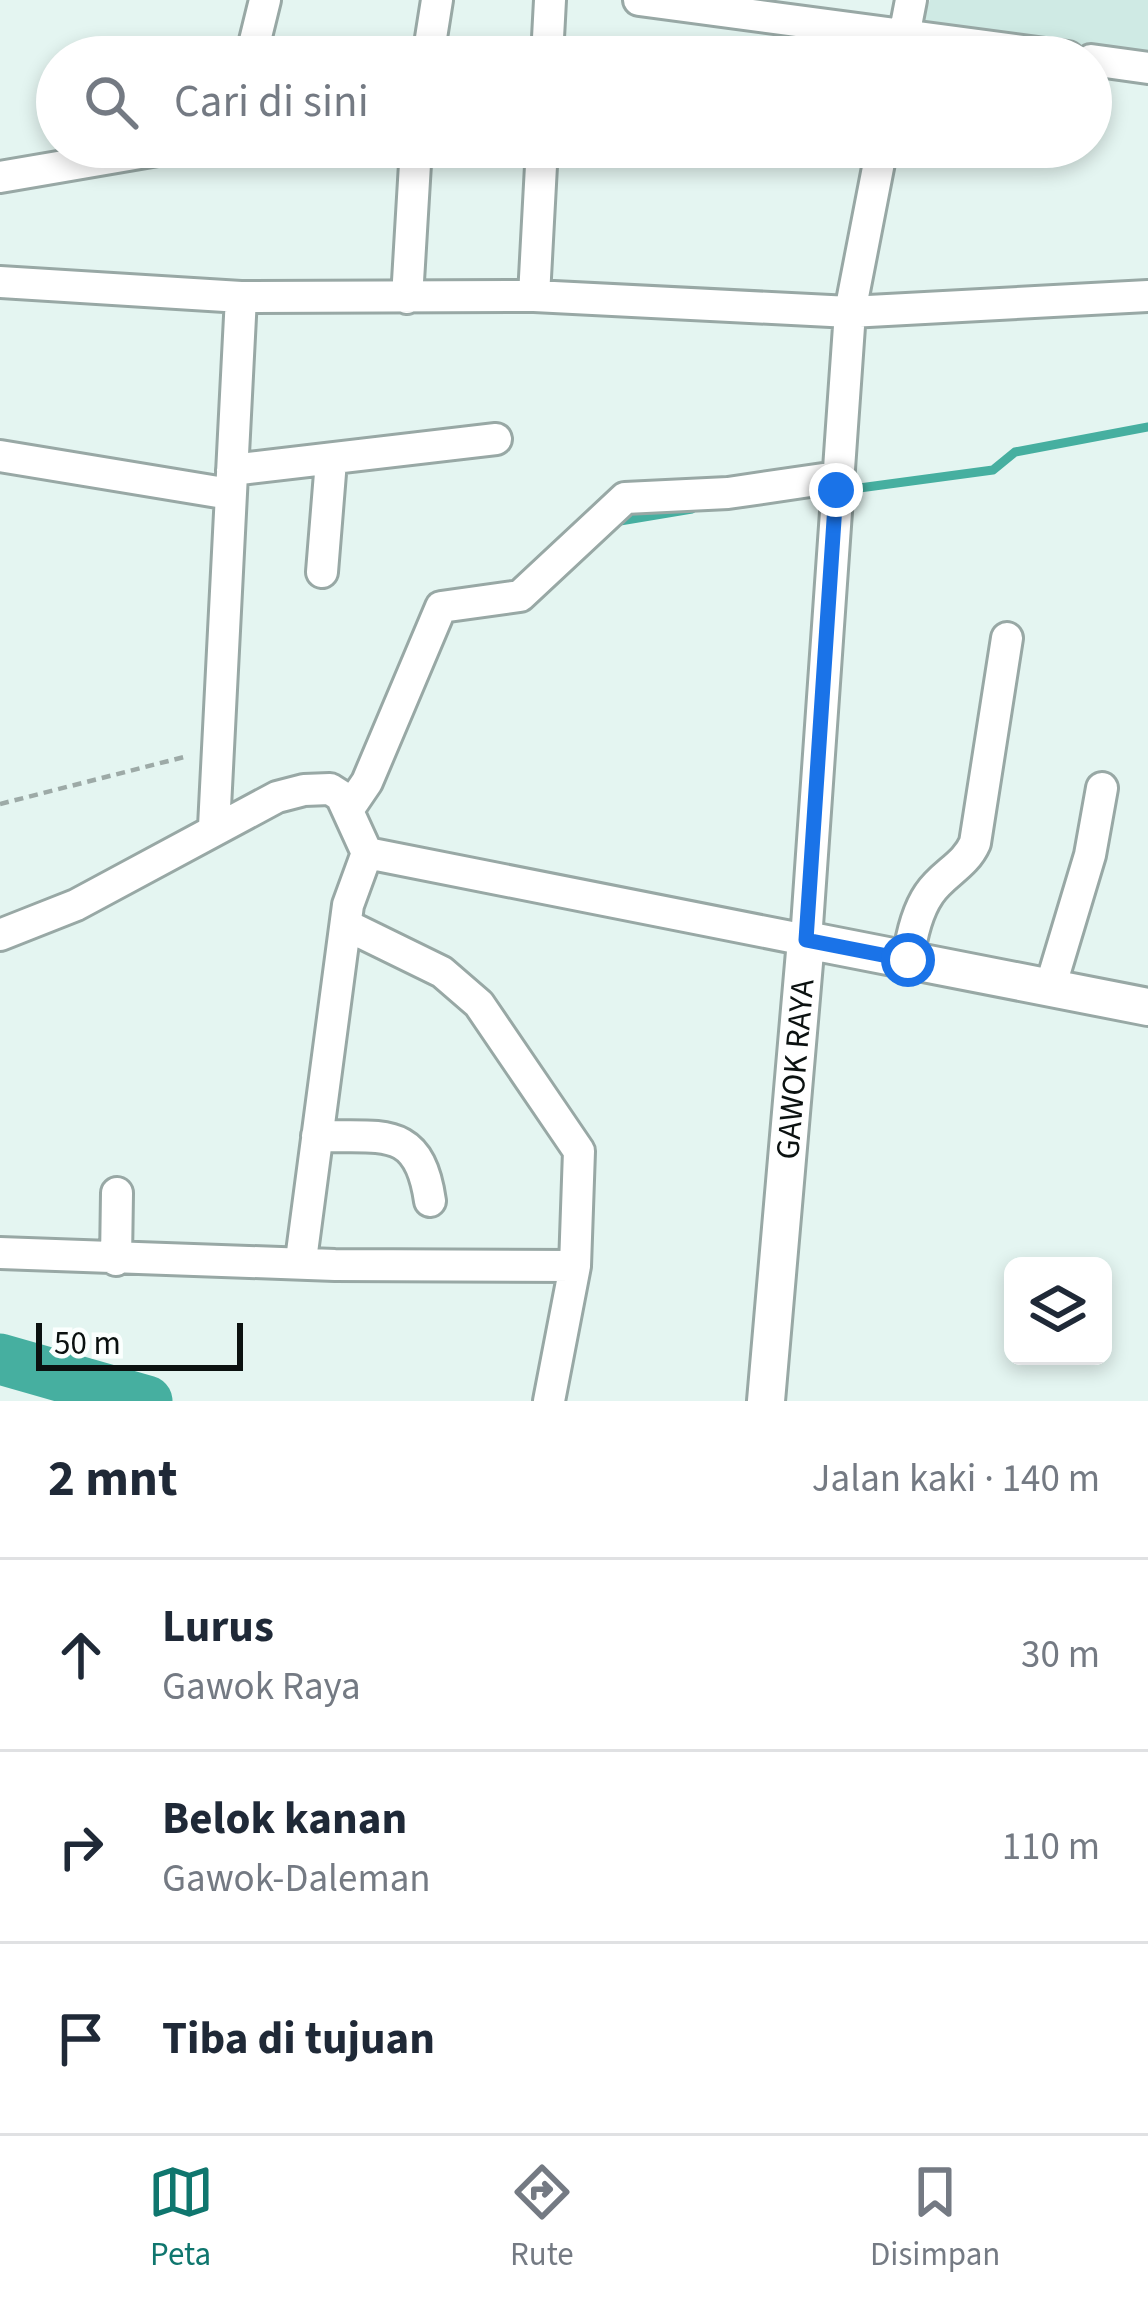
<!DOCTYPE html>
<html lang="id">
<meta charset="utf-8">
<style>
body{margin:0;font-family:"Source Sans 3",sans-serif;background:#f2f2f3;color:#1f2937}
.controls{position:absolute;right:36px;bottom:36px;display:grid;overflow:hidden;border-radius:18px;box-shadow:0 6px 18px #0003}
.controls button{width:108px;height:108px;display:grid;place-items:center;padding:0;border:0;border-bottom:3px solid #e0e1e3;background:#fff;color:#1f2937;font:60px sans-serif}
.scale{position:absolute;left:36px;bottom:30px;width:207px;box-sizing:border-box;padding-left:12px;border:6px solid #0b1110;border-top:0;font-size:33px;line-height:42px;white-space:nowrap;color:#0b1110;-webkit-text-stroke:9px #fbfffe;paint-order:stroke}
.stop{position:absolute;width:36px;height:36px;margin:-27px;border:9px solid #1a73e8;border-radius:50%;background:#fff}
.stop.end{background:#1a73e8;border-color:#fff;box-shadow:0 3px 12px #0008}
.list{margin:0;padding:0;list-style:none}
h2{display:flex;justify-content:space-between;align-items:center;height:156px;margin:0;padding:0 48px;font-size:51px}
h2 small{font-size:39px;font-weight:400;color:#747a83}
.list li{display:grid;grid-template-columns:78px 1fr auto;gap:36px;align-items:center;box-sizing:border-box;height:192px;padding:0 48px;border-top:3px solid #e0e1e3}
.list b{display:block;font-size:45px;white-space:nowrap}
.list p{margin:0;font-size:39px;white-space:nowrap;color:#747a83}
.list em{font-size:39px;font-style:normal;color:#747a83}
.icon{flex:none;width:66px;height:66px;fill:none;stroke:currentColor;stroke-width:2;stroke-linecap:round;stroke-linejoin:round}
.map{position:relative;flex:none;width:1148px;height:1401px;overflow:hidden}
.search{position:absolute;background:#fff;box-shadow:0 6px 18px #0003;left:36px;right:36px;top:36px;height:132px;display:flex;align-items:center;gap:30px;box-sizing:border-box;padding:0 42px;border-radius:66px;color:#747a83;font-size:45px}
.sheet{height:732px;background:#fff}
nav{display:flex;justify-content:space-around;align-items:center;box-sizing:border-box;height:168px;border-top:3px solid #e0e1e3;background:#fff;font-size:33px;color:#747a83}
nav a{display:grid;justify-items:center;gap:6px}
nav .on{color:#0f766e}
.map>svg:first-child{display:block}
.built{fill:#cfeae4}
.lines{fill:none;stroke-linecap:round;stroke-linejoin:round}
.stream{stroke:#46afa0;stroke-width:9}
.river{stroke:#46afa0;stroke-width:51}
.minor-casing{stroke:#98a8a5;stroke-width:36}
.major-casing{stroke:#98a8a5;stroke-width:42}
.path{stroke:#9daaa7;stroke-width:4.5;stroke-dasharray:9 6;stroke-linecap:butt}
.minor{stroke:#fff;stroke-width:30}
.major{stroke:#fff;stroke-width:36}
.route{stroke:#1a73e8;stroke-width:15}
.labels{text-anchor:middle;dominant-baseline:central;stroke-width:9;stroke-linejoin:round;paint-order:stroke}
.street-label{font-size:33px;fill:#0b1110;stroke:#fbfffe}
</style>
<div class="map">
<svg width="1148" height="1401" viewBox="0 0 1148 1401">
<rect width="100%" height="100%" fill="#e4f5f1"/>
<!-- built -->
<path class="built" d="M930,0H1148V54L919,32Z"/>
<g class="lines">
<!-- stream -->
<path class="stream" d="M852,489L993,470L1015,452L1148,427
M614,522L692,509"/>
<!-- river -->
<path class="river" d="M0,1359L147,1401"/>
<defs>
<path id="minor" d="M639,0L1068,57
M251,57L265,0
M428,57L437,0
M547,57L550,0
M900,57L911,0
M1091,60L1148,68
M0,177L175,147
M0,282L241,297L534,296L850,312L1148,296
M534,296L542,147
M407,298L416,147
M0,456L230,494
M232,470L496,439
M322,572L331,461
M350,807L367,782L441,607L520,596L625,498L728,493L837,477
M214,827L241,297
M367,853L806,940L850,312L882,147
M346,925L442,972L479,1004L579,1151L575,1266L549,1401
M0,935L76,905L277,797L304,790L330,789L341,796L367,853L348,905L301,1260
M908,960C911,938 916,913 929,894C942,874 965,866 975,843L1007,638
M1050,988L1090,855L1102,788
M317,1136C382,1138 419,1124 430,1201
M0,1253L335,1265L575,1266
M116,1260L117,1193"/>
<g id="major">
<path id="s1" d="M766,1401L806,940L1148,1007"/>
</g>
</defs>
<!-- minor casing -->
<use href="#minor" class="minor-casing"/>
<!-- major casing -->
<use href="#major" class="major-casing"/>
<!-- path -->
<path class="path" d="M0,804L188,756"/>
<!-- minor -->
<use href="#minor" class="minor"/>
<!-- major -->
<use href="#major" class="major"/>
</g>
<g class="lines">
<!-- route -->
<path class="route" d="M836,490L806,940L908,960"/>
</g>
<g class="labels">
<!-- street labels -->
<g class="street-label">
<text stroke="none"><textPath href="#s1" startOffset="333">GAWOK RAYA</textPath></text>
</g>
</g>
</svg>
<div class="controls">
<button><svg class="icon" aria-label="layers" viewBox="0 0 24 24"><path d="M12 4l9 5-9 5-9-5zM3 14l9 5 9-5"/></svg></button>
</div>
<div class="scale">50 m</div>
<div class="stop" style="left:908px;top:960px"></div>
<div class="stop end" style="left:836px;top:490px"></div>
<div class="search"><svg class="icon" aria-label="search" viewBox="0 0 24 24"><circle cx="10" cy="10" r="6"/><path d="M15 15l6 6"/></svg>Cari di sini</div>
</div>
<section class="sheet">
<h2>2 mnt<small>Jalan kaki · 140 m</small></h2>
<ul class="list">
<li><svg class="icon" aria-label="ahead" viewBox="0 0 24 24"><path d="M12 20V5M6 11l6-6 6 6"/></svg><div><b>Lurus</b><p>Gawok Raya</p></div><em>30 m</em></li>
<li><svg class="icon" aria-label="right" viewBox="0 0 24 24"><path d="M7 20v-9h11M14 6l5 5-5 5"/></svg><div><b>Belok kanan</b><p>Gawok-Daleman</p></div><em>110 m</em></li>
<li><svg class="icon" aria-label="arrive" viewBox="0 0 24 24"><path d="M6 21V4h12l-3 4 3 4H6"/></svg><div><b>Tiba di tujuan</b></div></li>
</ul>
</section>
<nav>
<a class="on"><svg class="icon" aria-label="map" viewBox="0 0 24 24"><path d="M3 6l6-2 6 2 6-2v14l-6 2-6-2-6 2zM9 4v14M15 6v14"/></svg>Peta</a>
<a><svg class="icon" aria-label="directions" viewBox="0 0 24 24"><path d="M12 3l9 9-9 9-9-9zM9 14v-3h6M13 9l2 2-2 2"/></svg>Rute</a>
<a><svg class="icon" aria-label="saved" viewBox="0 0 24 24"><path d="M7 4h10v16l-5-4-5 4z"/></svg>Disimpan</a>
</nav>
